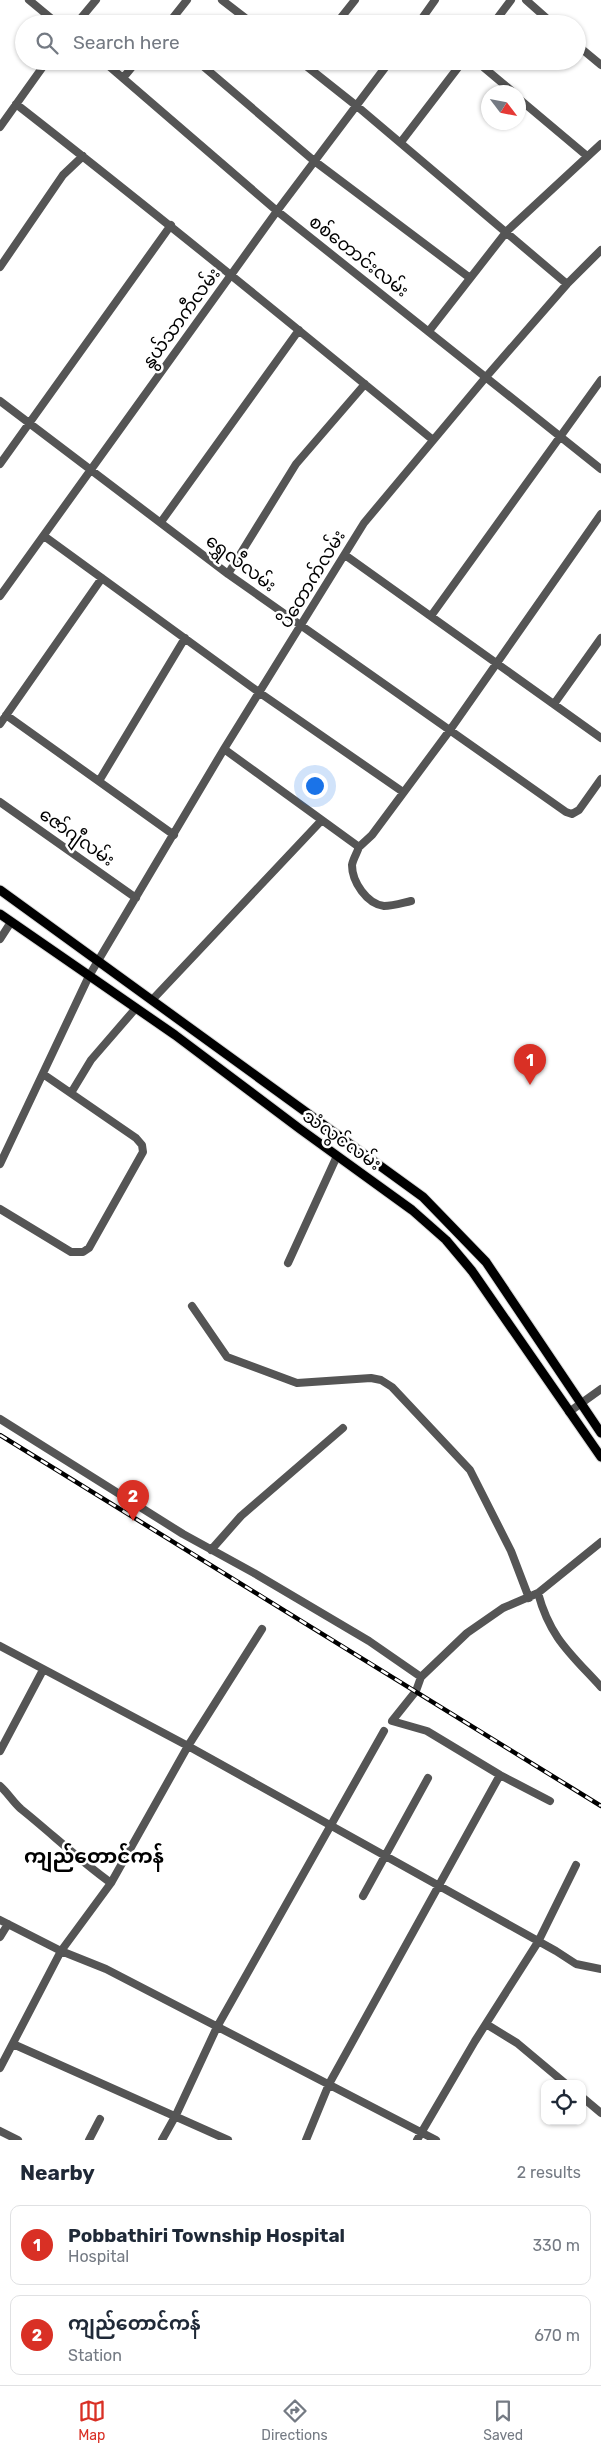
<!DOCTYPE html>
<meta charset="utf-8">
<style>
body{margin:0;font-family:Rubik,"Noto Sans Myanmar",sans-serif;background:#f2f2f3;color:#1f2937}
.controls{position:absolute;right:15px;bottom:15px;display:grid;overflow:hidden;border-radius:10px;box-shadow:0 1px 4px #0004}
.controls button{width:45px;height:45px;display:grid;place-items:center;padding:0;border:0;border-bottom:1px solid #e0e1e3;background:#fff;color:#1f2937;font:25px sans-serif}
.compass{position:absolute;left:481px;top:85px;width:45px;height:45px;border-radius:50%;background:#fff;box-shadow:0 1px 4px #0004;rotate:122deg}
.you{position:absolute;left:314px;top:785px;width:18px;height:18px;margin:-12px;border:4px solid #fff;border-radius:50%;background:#1a73e8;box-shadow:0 0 0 8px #1a73e833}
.badge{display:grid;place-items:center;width:32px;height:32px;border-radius:50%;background:#d93025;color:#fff;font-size:16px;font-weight:700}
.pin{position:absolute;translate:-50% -41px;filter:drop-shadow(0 1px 2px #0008)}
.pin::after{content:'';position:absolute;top:26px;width:18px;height:15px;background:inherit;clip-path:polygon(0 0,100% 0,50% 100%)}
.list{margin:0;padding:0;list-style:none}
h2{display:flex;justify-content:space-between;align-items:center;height:65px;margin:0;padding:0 20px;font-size:21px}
h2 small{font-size:16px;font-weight:400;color:#747a83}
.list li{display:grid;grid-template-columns:32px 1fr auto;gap:15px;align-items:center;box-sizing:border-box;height:80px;margin:0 10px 10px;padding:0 10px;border:1px solid #e0e1e3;border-radius:10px}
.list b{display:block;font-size:19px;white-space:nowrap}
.list p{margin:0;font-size:16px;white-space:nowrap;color:#747a83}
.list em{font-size:16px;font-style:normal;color:#747a83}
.icon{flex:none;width:28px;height:28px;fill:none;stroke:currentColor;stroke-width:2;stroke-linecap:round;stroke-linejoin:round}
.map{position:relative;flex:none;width:601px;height:2140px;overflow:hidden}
.search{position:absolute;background:#fff;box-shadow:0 1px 4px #0004;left:15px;right:15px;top:15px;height:55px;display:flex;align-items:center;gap:12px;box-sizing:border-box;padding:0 18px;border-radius:28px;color:#747a83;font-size:19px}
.sheet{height:245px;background:#fff}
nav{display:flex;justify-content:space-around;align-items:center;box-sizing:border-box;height:70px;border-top:1px solid #e0e1e3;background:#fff;font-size:14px;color:#747a83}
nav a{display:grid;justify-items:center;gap:2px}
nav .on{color:#d93025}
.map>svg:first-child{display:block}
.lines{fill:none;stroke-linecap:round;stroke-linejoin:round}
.major-casing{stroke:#dbdbdb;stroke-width:11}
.minor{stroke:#555;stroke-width:8}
.major{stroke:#000;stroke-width:9}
.rail-casing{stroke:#000;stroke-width:4.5}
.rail{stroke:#fff;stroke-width:2.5;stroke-dasharray:8;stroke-linecap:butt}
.labels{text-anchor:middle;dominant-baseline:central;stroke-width:5;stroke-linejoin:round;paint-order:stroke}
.street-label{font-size:18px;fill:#000;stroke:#fff}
.quarter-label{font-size:20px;font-weight:bold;fill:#000;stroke:#fff}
</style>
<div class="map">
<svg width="601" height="2140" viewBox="0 0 601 2140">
<rect width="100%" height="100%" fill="#fff"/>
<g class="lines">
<defs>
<path id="major" d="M0,890L423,1197L486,1262L601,1433
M0,914L175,1035L300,1129L412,1210L446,1240L472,1271L601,1457"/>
</defs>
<!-- major casing -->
<use href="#major" class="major-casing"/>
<!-- minor -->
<path class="minor" d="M29,0L58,24
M222,0L253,24
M526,0L553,24
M76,24L96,0
M168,24L187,0
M336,24L355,0
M418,24L435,0
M493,24L511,0
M577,45L601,65
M103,61L277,211L601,469
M197,61L313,160L470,278
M300,61L358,107L567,284
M476,61L513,92
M123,78L137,61
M518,98L587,156
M16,104C157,214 295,327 433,440
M0,127L47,61
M401,142L463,61
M0,267L63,175L83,156
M429,331L507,231L601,144
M0,401L228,574L566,812L572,814L579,810L601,779
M0,464L171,225
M161,522L299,330
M44,536L260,693L403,792
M345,555L601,738
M228,574L296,464L365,384
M0,596L277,211L390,61
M431,616L601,380
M554,704L601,638
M6,715L174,835
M0,724L102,578
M224,749L359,847L372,835L450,730L601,514
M99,781L185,638
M0,802L136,898
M359,847C357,853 353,859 352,865C352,882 367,904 384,906C393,906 402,903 411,901
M0,939L11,922
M153,999L321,821
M71,1093L91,1060L136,1008
M0,1164L89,976L224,749L364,523L486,377L567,284L601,250
M0,1209L71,1252H83L89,1248L143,1152L142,1145L136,1138L43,1074
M288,1263L337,1156
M192,1306L227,1357L297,1383L371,1378L381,1380L392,1387L470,1470L511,1551L529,1598
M569,1412L601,1389
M0,1419L183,1534L254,1573L369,1641L421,1677
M211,1550L241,1516L343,1428
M538,1593C550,1638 571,1654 601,1687
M0,1646L188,1746L556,1951L576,1964L601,1969
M0,1751L43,1670
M0,1786C8,1793 13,1802 21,1809C51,1833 79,1860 111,1883
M550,1801L500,1775L427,1731L392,1721L416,1691L421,1677L467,1633L503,1608L538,1593L601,1542
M363,1896L428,1778
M0,1920L61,1951L106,1969L436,2140
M0,1937L8,1924
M486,2024L517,2043L566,2084
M13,2044L228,2140
M0,2068L61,1951L111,1883L188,1746L262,1629
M582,2097L601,2113
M0,2131L18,2140
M89,2140L100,2119
M162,2140L176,2115L217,2027L384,1731
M306,2140L329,2084L500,1775
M417,2140L475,2041L538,1942L576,1865"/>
<!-- major -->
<use href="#major" class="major"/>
<defs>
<path id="rail" d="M0,1435L601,1806"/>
</defs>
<!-- rail casing -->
<use href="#rail" class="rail-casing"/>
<!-- rail -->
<use href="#rail" class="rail"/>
</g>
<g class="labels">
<!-- street labels -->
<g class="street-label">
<text transform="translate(359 256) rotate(38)">စစ်တောင်းလမ်း</text>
<text transform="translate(181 318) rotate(-54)">နွယ်သာကီလမ်း</text>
<text transform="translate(241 563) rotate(37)">ရွှေလီလမ်း</text>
<text transform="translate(312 579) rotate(-59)">ပိတောက်လမ်း</text>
<text transform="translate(77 837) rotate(35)">ဇော်ဂျီလမ်း</text>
<text transform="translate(342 1140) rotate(35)">သံလွင်လမ်း</text>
</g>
<!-- quarter labels -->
<g class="quarter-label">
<text x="94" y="1856">ကျည်တောင်ကန်</text>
</g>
</g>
</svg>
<div class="controls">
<button><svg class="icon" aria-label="locate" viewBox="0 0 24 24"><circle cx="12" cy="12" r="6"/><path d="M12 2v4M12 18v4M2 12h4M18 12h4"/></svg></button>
</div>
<svg class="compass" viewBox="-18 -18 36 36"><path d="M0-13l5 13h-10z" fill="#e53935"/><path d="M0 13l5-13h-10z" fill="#747a83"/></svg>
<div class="you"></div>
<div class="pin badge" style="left:530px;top:1085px">1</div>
<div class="pin badge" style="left:133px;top:1521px">2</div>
<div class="search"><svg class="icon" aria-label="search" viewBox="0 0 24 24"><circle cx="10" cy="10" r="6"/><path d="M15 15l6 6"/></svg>Search here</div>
</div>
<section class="sheet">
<h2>Nearby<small>2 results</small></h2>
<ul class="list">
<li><span class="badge">1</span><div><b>Pobbathiri Township Hospital</b><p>Hospital</p></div><em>330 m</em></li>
<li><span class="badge">2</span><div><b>ကျည်တောင်ကန်</b><p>Station</p></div><em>670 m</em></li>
</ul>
</section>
<nav>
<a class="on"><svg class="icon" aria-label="map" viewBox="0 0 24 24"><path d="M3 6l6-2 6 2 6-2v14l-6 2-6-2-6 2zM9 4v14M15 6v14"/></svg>Map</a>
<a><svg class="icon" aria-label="directions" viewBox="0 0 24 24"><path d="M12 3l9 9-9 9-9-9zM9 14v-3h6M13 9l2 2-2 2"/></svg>Directions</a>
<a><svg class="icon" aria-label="saved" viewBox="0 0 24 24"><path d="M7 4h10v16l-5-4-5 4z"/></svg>Saved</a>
</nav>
